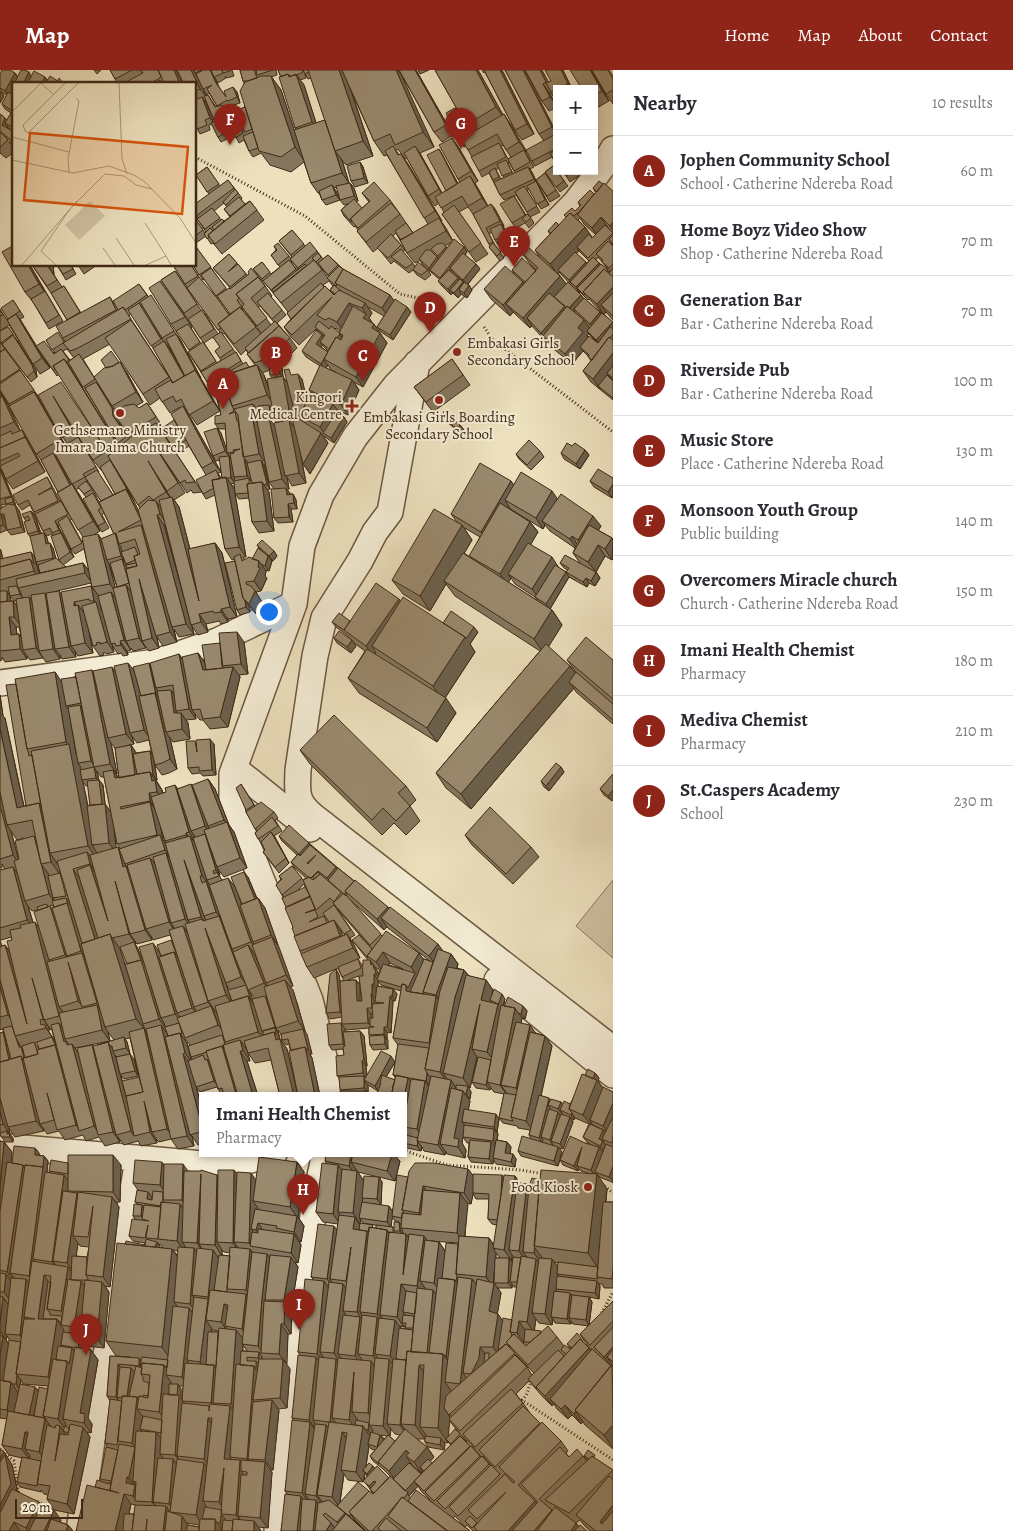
<!DOCTYPE html>
<meta charset="utf-8">
<style>
body{margin:0;font-family:Alegreya,serif;background:#f2f2f3;color:#2b2b33}
.controls{position:absolute;right:15px;top:15px;display:grid;overflow:hidden;border-radius:0px;box-shadow:0 2px 12px #0003}
.controls button{width:45px;height:45px;display:grid;place-items:center;padding:0;border:0;border-bottom:1px solid #e1e1e2;background:#fff;color:#2b2b33;font:25px sans-serif}
.scale{position:absolute;left:15px;bottom:12px;width:68px;box-sizing:border-box;padding-left:5px;border:2px solid #402a16;border-top:0;font-size:14px;line-height:18px;white-space:nowrap;color:#402a16;-webkit-text-stroke:4px #f3ebd4;paint-order:stroke}
.you{position:absolute;left:268px;top:541px;width:18px;height:18px;margin:-12px;border:4px solid #fff;border-radius:50%;background:#1a73e8;box-shadow:0 0 0 8px #1a73e833}
.badge{display:grid;place-items:center;width:32px;height:32px;border-radius:50%;background:#8f2418;color:#fff;font-size:16px;font-weight:700}
.pin{position:absolute;translate:-50% -41px;filter:drop-shadow(0 1px 2px #0008)}
.pin::after{content:'';position:absolute;top:26px;width:18px;height:15px;background:inherit;clip-path:polygon(0 0,100% 0,50% 100%)}
.popup{position:absolute;left:199px;top:1022px;width:208px;height:65px;box-sizing:border-box;display:grid;place-content:center;border-radius:0px;background:#fff;filter:drop-shadow(0 1px 4px #0005);font-size:16px;white-space:nowrap;color:#7c7c81}
.popup b{font-size:19px;color:#2b2b33}
.popup::after{content:'';position:absolute;left:50%;top:100%;margin-left:-10px;border:10px solid transparent;border-top-color:#fff}
.list{margin:0;padding:0;list-style:none}
h2{display:flex;justify-content:space-between;align-items:center;height:65px;margin:0;padding:0 20px;font-size:21px}
h2 small{font-size:16px;font-weight:400;color:#7c7c81}
.list li{display:grid;grid-template-columns:32px 1fr auto;gap:15px;align-items:center;box-sizing:border-box;height:70px;padding:0 20px;border-top:1px solid #e1e1e2}
.list b{display:block;font-size:19px;white-space:nowrap}
.list p{margin:0;font-size:16px;white-space:nowrap;color:#7c7c81}
.list em{font-size:16px;font-style:normal;color:#7c7c81}
.map{position:relative;flex:none;width:613px;height:1461px;overflow:hidden}
header{display:flex;align-items:center;gap:30px;box-sizing:border-box;height:70px;padding:0 25px;background:#8f2418;color:#fff}
header strong{font-size:24px}
nav{display:flex;gap:28px;margin-inline-start:auto;font-size:18px}
main{display:flex}
aside{flex:1;background:#fff}
.map>svg:first-child{display:block}
.green{fill:#cfc1a1;stroke:#88765c}
.lines{fill:none;stroke-linecap:round;stroke-linejoin:round}
.street-casing{stroke:#6b5840;stroke-width:28}
.path{stroke:#402a16;stroke-width:3;stroke-dasharray:1 2.5;stroke-linecap:butt}
.street{stroke:#f3ebd4;stroke-width:25}
.wall{fill:#84765e;stroke:#402a16;fill-rule:evenodd}
.shaded-wall{fill:#6b604c;stroke:#402a16}
.building{fill:#99896d;stroke:#402a16;fill-rule:evenodd}
.poi-dot{fill:#8f2418;stroke:#f3ebd4;stroke-width:2}
.labels{text-anchor:middle;dominant-baseline:central;stroke-width:4;stroke-linejoin:round;paint-order:stroke}
.poi-label{font-size:15px;fill:#402a16;stroke:#f3ebd4;text-anchor:end}
.inset-road{fill:none;stroke:#a7977a;stroke-width:1}
.view{fill:#d7540d;fill-opacity:0.15;stroke:#d7540d;stroke-width:2.5}
.inset-edge{fill:none;stroke:#402a16;stroke-width:2.5}
</style>
<header>
<strong>Map</strong>
<nav><a>Home</a><a>Map</a><a>About</a><a>Contact</a></nav>
</header>
<main>
<div class="map">
<svg width="613" height="1461" viewBox="0 0 613 1461">
<rect width="100%" height="100%" fill="#ece0bd"/>
<filter id="stains"><feTurbulence type="fractalNoise" baseFrequency=".004" numOctaves="4"/><feColorMatrix values="0 0 0 0 .2 0 0 0 0 .09 0 0 0 0 .02 0 0 0 .5 -.17"/></filter>
<radialGradient id="worn" r=".72"><stop offset=".6" stop-color="#630" stop-opacity="0"/><stop offset="1" stop-color="#630" stop-opacity=".3"/></radialGradient>
<!-- green -->
<path class="green" d="M613,810V888L576,856Z"/>
<g class="lines">
<defs>
<path id="street" d="M417,293L390,442L375,462L360,491L324,548L315,586L298,700C298,709 296,721 300,730C304,741 317,749 326,756L613,979
M0,613L156,592L217,571L294,534
M234,698L310,759
M497,910L613,1005
M331,1026L328,1003L310,930L232,736V704L294,534L302,476L321,425L355,367L396,315L576,132L604,95L613,79
M0,1076L203,1094L246,1091L274,1084
M79,1461L93,1364L138,1089
M277,1461L315,1128L325,1084"/>
</defs>
<!-- street casing -->
<use href="#street" class="street-casing"/>
<!-- path -->
<path class="path" d="M195,87L305,146L400,224L445,234
M484,257L493,270L613,362
M403,1080L447,1095L521,1100L544,1104
M602,1114L613,1123
M600,1246L613,1222
M532,1311C527,1317 530,1323 522,1330L613,1390
M0,1379L14,1391L19,1426
M34,1431L39,1432L51,1439"/>
<!-- street -->
<use href="#street" class="street"/>
</g>
<!-- wall -->
<path class="wall" d="M94,0H101L97,4Z
M110,0H140L142,3L176,0L183,14H165V13L163,14H118Z
M194,0H210L212,3L211,0H232L234,6L227,8L225,6L226,8L218,13L215,8L220,19L226,27L237,22L240,33L231,36V35L225,39L228,44H229L233,49L237,58L239,57L231,43L245,37L244,13L243,11L240,0H276L277,5L271,7L281,20L294,60L296,59L281,7L278,0H416L453,65L442,72L434,62L400,2H399L434,77L420,83L442,123L446,121L439,79L442,84L458,114L460,112L458,109L459,78L478,111L475,113L488,136L491,134L495,139L504,156H503L510,170L506,172L510,177L503,182L495,170L492,162L489,164L496,177L504,188L500,191L493,182L489,177L490,176L473,144L468,137L459,142L488,184L476,192L442,144L444,142L439,133L435,136L428,126L407,88L405,89L398,79L396,80L399,85L401,84L408,94L442,151L441,152L453,171L464,177L467,182L465,185L476,194L480,199L468,214L472,220L467,228L461,224L458,228L453,223L451,225L442,216L438,211L440,210L422,194L420,190L415,193L407,183L396,163L393,166L401,175L405,180L403,182L415,196L428,200L431,205L425,210L417,205L413,200L409,203L394,191L391,194L378,178L373,182L357,161L358,160L355,156L354,157L344,146L341,140L348,134L344,135L340,130L337,117L334,118L340,130L326,135L322,130L319,123H318L311,113L304,92L291,102L270,95L261,83L253,87L249,81L244,70L239,73L235,65L221,72L218,67L212,54L209,55L210,60L200,64L195,54V14ZM195,3L203,19L207,25L209,23L217,36L216,37L208,25H206ZM305,4L308,9L311,8L325,50L316,53L304,15L300,10L306,8ZM352,23L374,71L384,86L387,85L428,154L413,163L400,144L390,130L362,123L369,132L362,138L356,132L358,131L354,118L350,113H349L342,90L346,95L373,86ZM205,30L215,51L213,52L204,31ZM452,172L447,178L445,176ZM452,202L464,212L463,213L459,210Z
M418,0H429L420,4Z
M435,0H478L503,45L511,55L534,97L530,99L549,135L541,139L529,119L527,120L540,142L530,147L516,125L514,126L526,145L531,148L534,153L529,158L525,153L516,158L512,153L513,126L504,130L500,125L489,103L482,107L472,87L466,76L464,77L461,72L459,43L469,64L471,63L466,55ZM503,75L511,87L508,89L501,76ZM509,92L515,103L513,104L508,93ZM499,98L504,108L501,109L496,100Z
M482,0H502L534,64L522,70L515,60L485,2L484,3Z
M505,0L557,62V95L552,87L535,96L532,91L544,71L539,64Z
M525,0L548,12L551,11L563,0L572,19H557V32L551,23L550,24L557,37L549,41L542,31Z
M570,0H591L609,31L595,39L594,19Z
M592,0H609L613,6V34L606,24Z
M15,3L18,7L31,6L45,7L47,10L58,11L64,14H14V21L13,19L10,24L14,26V61L9,59L8,57L7,58L14,62V75L9,72L14,78V82L6,88L0,83V44L5,48L7,50L11,43L5,39L2,34L7,25L1,22L4,26L0,33V4Z
M360,92L363,97L368,113L355,117L351,111Z
M553,96L568,116L560,122L545,102Z
M207,97L220,116L228,110L242,128L241,130L245,134L250,131L264,150L222,184L213,173L211,174L206,166L196,173L195,172V149L205,163L206,162L197,149L198,148L195,144L209,124L196,105ZM224,133L227,137L224,139L230,147L224,151L221,150L214,141Z
M563,101H578L580,105L570,112Z
M545,103L560,126L550,132L536,110Z
M593,118L613,121V175L611,173V174L613,176V250L606,242L604,244L613,253V310L610,307H609L613,311V330L591,312L583,301L591,291L588,286L583,281L572,294L550,276L532,256L530,258L513,242L510,246L491,229L484,219L514,204L512,200L536,201V200L529,193L522,183L540,188L535,180L550,164L548,161L559,155L575,141L580,136L578,132L596,123ZM580,148L584,154L596,165L592,168L585,157L578,150ZM579,181L589,191L587,193L576,184ZM598,187L606,197L610,201L609,202L596,190ZM559,202L573,217L579,223L580,222L588,230L589,229L602,243V244L583,228L581,225L566,214L558,203ZM589,264L598,273L588,268L587,266Z
M292,160L305,176L317,181L323,189L328,185L343,199L390,225L394,231L407,237L411,242L393,270L381,262L377,257L384,246L368,237L372,243L369,248L387,273L363,317L354,312L359,320L348,345L337,340L339,345L344,347L347,352L334,373L322,365L328,373L310,404L302,391L306,413L292,416L287,407L289,419L287,420L290,424H293L296,430L297,439H291L293,452L278,453L274,448V419L269,412L265,394L264,395L270,419L267,420L269,422L274,461L259,463L252,452L249,428L239,429L235,424L234,413L231,414L234,418L246,487H243L245,490L252,489L261,481L257,475L274,481L277,486L273,491L270,489L272,491L269,501L264,500L266,501L265,506L267,508L261,521L256,522L262,532L256,544L249,536L250,542L240,545L237,540L235,491L234,489L232,490L225,479L215,425L206,429L203,424L206,405L189,376L177,384L173,378L174,350L181,338L180,337L170,343L160,328L150,335L110,274L83,289L94,307L119,292L127,303L143,332L136,336L139,338L147,333L163,357L160,359L202,422L193,423L191,420L187,423L163,388L185,423L174,430L179,437L190,479L215,473L222,483L237,547L228,549V552L221,554L219,551L206,554L208,562L198,565L191,555L165,455H164L194,564L179,567L174,559L177,572L163,576L157,567L159,578L149,581L145,576L146,578L133,581L131,578V580L127,581L128,585L123,586L121,583L118,584L112,575L114,582L107,584L106,583H103L104,585L100,586L93,576L87,554L93,583L78,586L75,581L76,587L62,589L60,585V589L46,592L43,588L30,590L27,586V589L5,592L2,587V590L0,591V479L3,489L31,482L35,488L39,503H40L38,495L36,492L31,468L28,464L26,451L24,448L31,441L35,446L41,463H44L47,468L48,473L53,478L56,489L62,494L59,490L54,465L52,464L47,466L43,461L30,435L22,440L18,435L47,407L50,412L60,431H61L58,422L41,390L26,366L45,402L13,419L6,409L0,397V322L9,336H10L0,321V272L38,326L94,360L59,304L57,306L36,276L55,283L46,270L65,272L63,268L67,250L51,223L32,195H53L54,205L62,217L64,216L81,243L110,227L114,234L139,214L180,269L201,308H200L220,341L197,355L187,340L186,341L190,347L221,402L218,403L221,408H222L220,390L216,391L213,386L217,358L221,363L227,382L226,359H219L215,354L221,345L217,329L213,324L208,313L188,282L190,281L179,264H178L171,254L160,211L192,257L191,258L201,274L203,272L161,210L175,201L201,240L206,245L218,264L220,262L187,218V217L173,195H191L199,207L229,245L230,244L204,209L203,210L193,195L196,177L227,220L231,219L213,198L229,184L247,205L261,210L272,226L271,227L286,245L277,253L290,268L297,278L280,295L282,298L283,307L286,311L293,305L302,309L307,332L312,324L309,320L320,296L306,287L302,281L324,266L319,262L316,259L299,275L291,267L284,257L291,249L287,243L288,242L275,225L253,199L262,192L271,204L280,197L271,185L276,180L274,176L289,186L290,188L292,187L279,171ZM292,191L298,199L297,200L291,192ZM320,197H321L329,207L328,208ZM329,211L333,216L330,220L334,225L323,215ZM142,236L162,268L166,273H167L185,306L168,276L163,271L141,237ZM260,236L274,252L271,255L258,237ZM131,244L155,281L173,313L129,246ZM247,244L261,263V264L246,245ZM336,258L340,260L339,262L335,259ZM224,263L241,285L246,280L248,283L247,284L255,295L249,297L243,294L236,282H235L222,264ZM213,267L220,277L215,281L221,290L217,293L204,273ZM322,275L328,281V282L321,277ZM67,279L74,288L70,290L63,281ZM328,295L331,300L337,303L326,298ZM69,297H71L87,322L120,376L119,377ZM270,300V305L272,308L269,319L264,305L262,303ZM98,314L117,342L116,343ZM41,330L67,374L65,375L39,331ZM10,338L26,365L20,361ZM66,346L93,390L101,400V399L115,424L113,425L98,402H99L78,367ZM261,346L262,348L274,347L276,352L275,357L262,350ZM119,352L130,368L129,369L120,355ZM56,386L76,420L79,418L86,427L98,456L102,462L109,458L102,445L104,443L114,464L101,469L95,464L100,461L79,424L71,415ZM112,392L140,438L139,443L132,427ZM86,409L101,431L99,432L95,424L87,413H88ZM72,449L83,467L82,472L70,450ZM60,455L71,479L75,484L84,479L89,501L83,493L66,497L63,495L74,487L58,456ZM109,494L117,517L115,518ZM91,513L92,517L98,526L91,516L62,525L49,523ZM10,526L14,531H16L17,536L13,531H11ZM16,557H19L21,566L19,564H17Z
M14,195H30L63,251L49,259L33,232L25,222Z
M57,195H71L76,204L66,210Z
M78,195H93L94,197L84,204Z
M13,230L24,247L20,249L50,298L40,304L9,255L0,261V239L7,250L8,249Z
M8,257L17,270L36,300L37,307L31,312L1,273Z
M452,289L470,315L433,342L414,317Z
M442,346L460,355L464,360L461,364L446,351Z
M572,376L585,380L589,385L580,399L564,389L561,383Z
M540,381L544,387L531,400L519,389L516,384Z
M0,399L3,403L15,433L16,437L19,440L25,462L11,465L7,460L0,463V439H2L7,435L6,434L1,435L3,438L0,439Z
M613,408L612,428L594,417L590,411Z
M511,411L513,415L557,429L601,456L598,460L612,468L613,470V489L612,490L605,486L596,502L600,508L595,516L589,513L587,517L569,507L550,539L552,540L562,555L548,577L570,596L575,603L576,602L567,590H613V654L576,622L574,618L471,739L446,718L436,703L540,581L455,526L446,514L430,541L403,524L392,510L457,452L451,444ZM509,437L512,440L543,459L545,455L550,461L575,478L573,483L580,493H560L564,498L568,500L566,502L559,498L530,474L538,462L530,452L508,438ZM463,457L480,467L470,487L464,483L472,470ZM511,508L515,514L535,527L538,531L508,512Z
M400,531L443,553L478,562L470,574L475,582L445,628L456,643L437,672L359,623L348,608L365,581L354,573L356,576L351,583L337,573L334,568H349L347,565L336,557L332,552L350,551Z
M244,572L248,604L239,605L240,607L228,657L210,659L203,650H200L195,644L196,649L186,650L188,653L190,669L173,672L170,668L177,699L169,703L162,705L155,695L157,710H156L162,720L163,723L166,722L175,715L177,719L193,717L208,709L215,719L229,755L234,762L247,798L224,807L218,799L220,805H219L222,810L234,816L248,807L257,828H258L265,838L278,875V876L293,916L290,917L293,920L312,984H310L312,988L320,1026H280L271,990L255,993L248,983L246,978H245L250,991H247L258,1026H223L218,1019L217,1017L200,1022L196,1017L195,1011L203,1043V1073L198,1075L192,1066L194,1076L178,1079L171,1069L159,1072L156,1069L157,1073L141,1076L138,1071L124,1075L118,1067L120,1072L105,1076L99,1067L86,1071L83,1065L65,1070L59,1061L47,1064L43,1058L44,1061L15,1067L8,1057L7,1052L10,1064L13,1068V1072H5L0,1064V963L3,962L4,965L3,959L0,960V870L2,876L5,875L10,882L12,870V867L1,870L0,868V800L5,799L2,794V798H0V625L3,646L5,648L24,736H26L16,614L55,602L61,612L92,600L94,603L134,601L151,597L179,584L183,590L198,583L205,593ZM70,647L77,685L76,684ZM132,666L137,673L149,670L152,685L150,681L135,683V681L131,675L126,676L134,674ZM111,673L115,678L119,708L116,704H117ZM97,701L101,707H104L111,742L105,734L103,715L99,710ZM83,712L86,716L88,715L90,735L88,736ZM113,755L117,774L120,778V780L116,777ZM161,759L165,771L166,773L163,770ZM11,761L17,770L24,768L19,789H18ZM53,835V841L50,836L48,837ZM28,836L32,841L38,840L39,857L33,852ZM170,865L173,872L160,882L143,891L137,877L135,874V871L137,874L152,870L151,866L153,870ZM119,878H121L127,894H125ZM226,914L230,920L231,931ZM250,922L255,929H252ZM49,957L51,960H52L55,972L48,960H50ZM278,960L281,964L282,970L286,975L289,974L298,1024L287,979L280,969ZM108,962L114,970L94,978L78,983L75,978L110,971ZM130,968L139,1007L126,1026L121,1005L124,1009L138,1006L134,989L116,987L115,985L117,987L130,984L127,972L125,969ZM185,969L190,975L191,987L192,989L191,990L187,973L184,970ZM40,972L39,979L35,973Z
M197,673L214,674L216,705L203,706L200,703L192,704L188,698Z
M300,680L406,716L416,730L410,736L420,751L406,765L394,753L382,765L310,694Z
M561,697L564,702L549,721L544,717L541,711Z
M613,704V730L612,731L604,725L600,719Z
M241,714L255,736L274,742L278,748L275,750L282,761L274,766L289,793L279,803L263,782L265,780L255,763L257,761L246,742Z
M465,765L531,777L539,787L513,814L472,775Z
M279,766L309,773L338,798L443,881L451,884L458,894L457,898L464,900L469,906L486,910L493,920L492,925L505,929L503,936H523L527,941L525,949L522,948L521,953L536,963L545,966L552,976L541,1026L549,1028L550,1030L561,1032L562,1035L570,1034L586,1006L595,1003L599,1008L598,1011L603,1018L613,1022V1113L612,1112L599,1107L596,1103V1104L607,1119L606,1132H613V1218H604L602,1214H599L600,1216L599,1229L589,1227L592,1232L589,1255L613,1231V1379L585,1355L583,1352L581,1354L572,1345L568,1349L557,1339L554,1334L552,1336L543,1327L529,1311L516,1324L523,1333L530,1343L541,1354L561,1371L568,1381L566,1383L569,1387L583,1386L587,1391L584,1386L599,1391L613,1400V1461H590L584,1455L580,1450L576,1453L578,1456L587,1461H473L467,1455L465,1457L455,1446L453,1448L470,1461H366L354,1449V1450L365,1461H281L287,1424L285,1421L294,1351L292,1348L300,1285L298,1282L313,1209L311,1207L337,1160L338,1154L323,1152L316,1142L327,1094L325,1091L397,1088L400,1091L395,1111L379,1107L382,1112L381,1135L374,1134L392,1141L408,1107L468,1099L473,1106L504,1108L515,1106L520,1113L530,1117L529,1116L540,1110L590,1104L581,1101L579,1099L578,1101L563,1095L560,1090L585,1073L590,1074L587,1072L583,1067L589,1054L575,1048L574,1050L571,1048L573,1052L563,1079L559,1078L562,1082L558,1096L521,1086L518,1081L531,1069L529,1065L530,1060L518,1058L517,1056L503,1053L499,1048L504,1024L494,1022L491,1018L490,1020L476,1018L472,1012L477,987L470,1018H468L471,1022L470,1029H469L470,1031L468,1040L499,1049L497,1062L498,1064L497,1070L507,1072L511,1077L510,1084H513L516,1089L515,1097L496,1094L493,1089V1094L471,1092L468,1087L469,1073H467L463,1067V1066L462,1073L466,1080L465,1088L447,1084L446,1082L445,1085L424,1081L422,1077L421,1081L407,1078L404,1074L403,1077V1026L378,1021L368,1015V1024H367L368,1026L341,1021L339,1008L337,1006L344,985L343,979L332,980L329,975L341,953L342,954V947L330,949L326,943L336,899L339,905L340,911H344L342,907L338,898L314,908L307,897L300,881L293,857L287,838L282,828L284,827L276,815L281,809L279,806L292,796L303,810L306,808L294,797L291,792L297,785L282,771ZM304,814L306,819L297,821ZM350,830L384,860L387,857L388,858L430,891L424,889L382,866ZM337,839L372,879L352,870L368,890L363,895H362L358,889L360,888L354,875L350,868L355,865ZM340,859H341L345,865L343,866ZM390,893L403,899L389,895ZM375,897L380,900L379,904L377,901ZM359,906L360,915L356,910H348ZM378,911L381,915L401,921L393,968L398,975L393,1005L395,1007V1010L386,1007L395,992L367,1006L366,996H367L364,966L360,961L345,962V959L346,960L369,958V965L370,966V975L373,980L388,979L387,970V962L391,963L393,931H395L397,924L393,919L378,916ZM360,918L362,931H360ZM373,943V948H371V944ZM591,1052L593,1055L606,1061L605,1063L591,1054ZM357,1101L358,1102L378,1107L363,1110ZM473,1124L476,1129H489L488,1149L492,1154L497,1155L494,1175L489,1168L465,1167L467,1133L471,1134ZM392,1147L395,1151L399,1152L394,1158L393,1157H391ZM361,1150L363,1153L380,1156L375,1158L360,1153ZM431,1171L458,1173V1174L445,1181L439,1172ZM496,1183L500,1188H496ZM512,1185L514,1187L512,1193L510,1190L512,1191ZM554,1192L558,1193V1198ZM512,1214L514,1217H517L512,1250L503,1251L497,1244L501,1223L498,1218H512ZM536,1249L539,1253L552,1255L553,1249L555,1253L571,1254V1251L573,1254L589,1256L580,1264L587,1275L592,1279L591,1280L585,1274H567L571,1279L564,1276L557,1267L534,1260ZM400,1256L404,1257V1256L406,1259L401,1258ZM513,1282L534,1303L532,1305L527,1297ZM449,1350L456,1359L460,1364L448,1366ZM391,1359L395,1364L400,1365L395,1371L389,1366H390ZM381,1365L387,1366L384,1369ZM461,1365L467,1371H468L481,1387L471,1376V1377ZM417,1369H425V1372L428,1377L444,1380L445,1374L444,1372L448,1373V1372L451,1375L432,1393L430,1391L434,1387L427,1377ZM369,1376L371,1379L375,1380L370,1386L373,1391L383,1399L390,1406L389,1408L375,1398L366,1396ZM483,1386L491,1395H490L483,1387ZM411,1393L413,1396L421,1403L422,1401L423,1402L421,1404L410,1394ZM365,1403L367,1406L364,1411ZM344,1404L348,1410L363,1412L364,1411L370,1419L373,1424L340,1433ZM418,1416L421,1421L432,1432L411,1428L409,1426Z
M0,1071L4,1072L12,1082L10,1093H12L35,1078L39,1083V1085L44,1086L48,1091L47,1102L50,1103L49,1101L68,1093L121,1095L120,1132H115L119,1137L110,1217L105,1216L109,1222L104,1278L87,1276L83,1271L82,1279L91,1280L98,1290L88,1348L92,1354L91,1363L87,1362L90,1367L74,1444L54,1440L47,1429L48,1425L44,1424L41,1420V1422L20,1417L17,1412L22,1388L9,1385L2,1375L7,1349L0,1348V1135L1,1136V1134H0ZM78,1173L80,1176L89,1177L87,1187L76,1186ZM7,1266L10,1271L9,1274L6,1270ZM21,1310L23,1314L48,1316V1319L39,1322L35,1317H20Z
M297,1092L304,1102L298,1147L304,1156L301,1172L299,1171L301,1175L298,1193L295,1192L298,1197L291,1240L292,1243L291,1264H288L286,1294L290,1299L287,1338L278,1339L279,1340L273,1400H270L272,1402L268,1458L258,1457L261,1461H222L223,1458H221L222,1460L76,1461L95,1417L102,1412L100,1409L108,1378L105,1373L110,1331L107,1326L110,1286L130,1287L116,1286L106,1271L145,1173L133,1171L129,1166L135,1149L133,1146L137,1134L135,1132L138,1120L133,1113L164,1096L188,1101L217,1105L218,1107L237,1103L256,1110ZM158,1174L161,1175L163,1178L160,1177ZM173,1180L178,1181V1186ZM222,1180L224,1182L230,1183V1186L222,1185ZM212,1259L213,1260L218,1261V1262H212ZM243,1275L247,1281H243ZM179,1316H183L182,1330L181,1328V1319ZM131,1434L136,1435L134,1444H129ZM187,1453L199,1455V1457L188,1455Z
M0,1379L4,1382L12,1395L18,1422L41,1436L61,1450L60,1452L68,1455L73,1461H0Z"/>
<!-- shaded-wall -->
<path class="shaded-wall" d="M174,0H176L183,14H180Z
M191,0H194L208,29L200,19Z
M210,0L212,3L220,19L216,13Z
M339,0H343L345,3L373,86L363,71Z
M396,0H398L401,4L434,77L423,62Z
M415,0H416L453,65L446,55Z
M476,0H478L507,52L496,37Z
M500,0H502L534,64L527,54Z
M523,0H525L557,64L552,57Z
M540,0H542L554,22L546,12Z
M561,0H563L572,19H571L568,14Z
M590,0H591L609,31L602,21Z
M29,2L32,8L29,14H23Z
M15,3L18,8L9,26L5,21Z
M296,4L304,15L319,62L312,52Z
M271,6L281,20L305,92L295,77Z
M45,7L48,12V14H41Z
M543,14L550,24L557,36L550,27Z
M233,17L237,22L240,33L237,27Z
M0,21L4,26L0,33Z
M202,27L206,33L214,53L210,48Z
M455,38L459,43L473,72L470,67Z
M504,44L511,55L527,82L519,72Z
M5,48L9,53H5L8,57L6,61L2,55Z
M452,68L459,78L478,111L471,101Z
M415,76L422,87L446,130L439,119Z
M439,79L442,84L462,121L458,115Z
M335,81L342,90L349,113L342,103Z
M401,84L408,94L442,151L435,141Z
M360,92L363,97L368,113L364,108Z
M528,97L532,102L537,113L549,135L534,109Z
M470,106L477,117L489,138L482,128Z
M350,113L354,118L358,131L354,126Z
M332,115L336,121L340,130L336,125Z
M491,134L495,139L504,156L500,151Z
M601,147L608,158L599,168L592,158Z
M439,148L446,158L453,171L446,161Z
M613,152V160L610,156Z
M501,154L505,159L510,170L506,165Z
M585,157L592,167L580,180L577,177L579,181L557,204L550,194Z
M446,177L450,182L442,191L438,186Z
M464,177L467,182L453,201L450,198L452,202L444,213L440,208Z
M437,187L441,192L430,200L432,203L429,198Z
M586,192L589,197L570,212L569,210Z
M599,193L602,198L577,218L580,222L579,223L576,217Z
M476,194L480,199L467,215L463,210Z
M28,195H30L46,224L39,214Z
M47,195H53L54,205Z
M560,206L568,216L527,248L532,256L530,258L523,248Z
M458,208L461,213L450,220L453,223L451,225L448,219Z
M463,212L459,220L461,224L458,228L454,223Z
M523,212L531,222L506,234L513,242L510,246L503,235Z
M469,215L472,220L467,228L464,223Z
M613,217V235H601L606,242L604,245L597,234Z
M390,225L397,235L389,249L382,238Z
M581,225L585,230L574,239L575,241L572,245L568,240Z
M349,233L357,243L344,262L337,252Z
M365,233L372,243L369,248L373,254L363,248L366,244L362,238Z
M565,236L572,247L543,266L548,273L541,263Z
M407,237L411,242L393,270L390,265Z
M600,242L604,248L594,260L590,254Z
M16,244L23,255L50,298L42,288Z
M584,250L591,260L587,261L589,264L587,266L590,272L580,277L583,281L572,294L565,284L578,258Z
M613,252V261L600,275L596,270Z
M374,254L387,273L363,317L356,307L372,258Z
M176,264L180,269L201,308L197,303Z
M340,264L343,270L329,279Z
M322,265L326,270L320,272L322,275L320,279L316,274Z
M17,270L36,300L37,307L34,301Z
M613,283V302L607,303L610,307L601,318L598,316L600,319L593,309Z
M64,289L71,299L124,384L117,374Z
M324,290L328,295L325,300L321,294Z
M120,292L127,303L143,332L136,322Z
M278,293L282,298L283,307L290,316L297,356L290,346L283,308L280,304Z
M257,295L264,305L274,335L267,325Z
M195,300L202,310L220,341L213,331Z
M298,304L302,309L310,344L306,339Z
M352,310L359,320L348,345L341,335Z
M96,312L119,348L120,356L113,346Z
M0,322L9,337L21,362L14,352L3,329L0,324Z
M34,322L41,332L68,380L61,369Z
M53,326L61,337L80,371L73,361Z
M253,334L260,343H259L261,346L263,354L256,344Z
M333,334L340,344L328,366L324,363L320,357Z
M269,335L273,340L274,347L270,342Z
M183,336L190,347L221,402L213,392Z
M252,345L259,355L266,394L259,384Z
M344,347L347,352L334,373L331,368Z
M269,348L277,359L285,406L287,407L289,419L282,409Z
M289,350L296,360L306,413L299,403Z
M460,355L464,360L461,364L457,359Z
M217,358L221,363L229,386L232,391L235,413L231,408L229,386L225,381Z
M22,360L26,365L45,402L38,391Z
M321,363L328,373L310,404L303,394Z
M585,380L589,385L580,399L576,394Z
M53,383L57,388L75,422L71,417Z
M245,389L249,394L251,411L247,406Z
M110,390L114,396L132,427L128,421Z
M261,390L264,396L270,419L267,414Z
M148,391L155,401L173,432L172,427L179,437L206,541L199,531L173,432L166,422Z
M0,399L3,403L14,431L11,426Z
M226,407L234,418L246,487L239,477Z
M511,411L518,421L505,430L509,437L489,472L481,462Z
M262,412L269,422L274,461L267,451Z
M72,414L79,424L100,461L93,451Z
M613,414V425L612,428L608,422Z
M286,418L290,423L291,430L287,425Z
M126,419L133,429L148,461L141,450Z
M552,421L559,431L542,451L545,455L543,459L536,448Z
M293,424L296,430L297,439L294,433Z
M12,427L15,433L16,437L13,432Z
M156,431L163,441L167,454L160,444Z
M288,434L291,439L293,452L289,447Z
M15,435L19,440L25,462L21,457Z
M31,441L35,446L41,466L38,461Z
M1,444L5,449L7,460L3,455Z
M157,445L164,455L194,564L186,554Z
M593,446L601,456L585,481L578,470Z
M55,451L65,468L74,487L70,482Z
M530,452L538,462L512,507L508,504L511,508L507,515L500,504Z
M141,455L148,466L172,557L177,572L170,562Z
M462,455L472,470L447,513L444,511L446,514L430,541L420,526Z
M44,463L47,468L50,479L46,474Z
M98,464L105,474L107,490L109,494L117,524L110,514Z
M115,465L119,470V474L121,477L124,491L121,486Z
M572,466L579,477L577,479L570,469Z
M612,468L613,470L612,490L605,479Z
M50,473L53,478L57,493L53,488Z
M215,473L222,483L237,547L230,537Z
M598,475L605,486L596,502L588,492Z
M0,479L1,480L4,495L0,490Z
M274,481L277,486L273,491L269,486Z
M31,482L35,488L41,512L34,501L30,489Z
M268,486L272,491L269,501L265,496Z
M552,487L559,498L539,529L532,519Z
M122,489L126,494L133,518L129,513Z
M259,491L266,501L265,506L267,508L261,521L254,511L258,497Z
M83,493L90,503L92,513L85,503Z
M566,502L569,507L550,539L546,534Z
M596,502L600,508L595,516L591,511Z
M586,508L589,513L587,517L583,512Z
M139,509L147,519L159,578L152,568Z
M126,515L133,525L142,571L145,576L146,578L139,568Z
M17,516L20,521L23,529L20,524Z
M91,516L99,526L101,540L103,542L114,582L107,572L96,533L94,531Z
M7,521L10,526L11,538L7,533Z
M59,521L66,532L71,576L75,581L76,587L69,577Z
M255,521L262,532L256,544L249,534Z
M111,522L118,532L126,571L131,580L124,570Z
M45,523L52,534L55,579L60,585V589L53,579Z
M29,527L36,537L39,581L43,588L36,578Z
M399,529L406,539L372,576L376,583L373,586L366,576Z
M13,531L20,541L22,557L14,547Z
M245,531L249,536L250,542L246,537Z
M74,532L79,540L78,535L86,545L93,583L85,573Z
M221,539L228,549V552L221,542Z
M552,540L562,555L544,584L534,569Z
M199,544L206,554L208,562L201,552Z
M9,547L16,557L18,575L11,565Z
M474,557L478,562L470,574L475,582L443,631L433,616L465,567Z
M237,562L244,572L248,604L241,594Z
M19,564L26,574L23,580L27,586V589L20,579Z
M352,570L356,576L351,583L347,577Z
M120,571L127,581L128,585L121,575Z
M198,583L205,593L210,609L203,600Z
M179,584L186,595L192,640L195,644L196,649L189,639Z
M128,593L136,603L151,670L144,660Z
M149,593L152,599L156,618L158,621L166,662L170,668L177,699L170,689Z
M570,596L581,610L569,612L574,618L471,739L461,724Z
M112,597L119,607L130,663L132,666L134,674L126,664Z
M233,597L240,607L228,657L220,647Z
M92,600L99,610L108,668L111,673L117,704L110,694Z
M55,602L65,617L66,636L69,640L76,684L79,688L78,693L80,696L83,710H82L83,712L95,775H92L97,783L98,791L88,776L69,677L66,672Z
M171,620L178,630L176,641L180,647L174,643Z
M0,625L3,646L5,648L27,752L17,738L0,659Z
M446,628L456,643L437,672L427,658Z
M80,635L88,645L95,697L91,691Z
M181,643L188,653L190,669L182,659Z
M210,669L214,674L216,705L212,700Z
M131,675L135,681L139,713L135,708Z
M150,681L153,686L157,710L153,705Z
M94,697L97,702L99,711V710L103,715L106,743L102,738L99,713L96,708Z
M561,697L564,702L549,721L546,716Z
M113,700L120,710L115,708Z
M150,702L162,720L164,732L157,722L152,711Z
M208,709L215,719L229,755L234,762L247,798L240,788L229,756L224,750Z
M0,711L7,755L11,761L20,795L13,785L1,741L0,739Z
M191,714L198,724L208,756L212,767L205,756Z
M175,715L182,725L191,761L194,765L196,772L189,762Z
M613,720V730L612,731L608,726Z
M149,723L156,733L158,741L150,731Z
M150,732L158,743L163,770L167,775L172,790L165,780L157,765Z
M39,733L49,748L50,783L59,796L61,806L51,792Z
M105,734L112,744L117,784L109,773Z
M271,762L275,767L289,793L286,788Z
M186,763L191,770L190,766L197,776L207,810L208,812L232,879L236,885L248,918L241,907L219,846L216,842L206,811L202,806L192,773L186,765Z
M205,764L217,797L220,805L216,800Z
M34,766L41,776V794L48,803L55,828H53L56,835L49,824Z
M309,773L313,779L302,790L299,784Z
M118,777L125,787V794L133,806L146,859L151,866L152,870L145,860L123,797Z
M87,782L94,792L98,804L90,794Z
M166,783L173,793L188,850L191,854L192,859L185,849Z
M150,788L158,798L171,853L175,859L176,863L169,852Z
M184,790L204,846L206,850L209,857L201,847Z
M90,795L97,806L108,851Z
M13,797L20,807L25,831L28,836L35,860L27,850Z
M336,797L340,802L330,811L327,808Z
M73,799L80,809L103,882L96,872Z
M244,802L248,807L260,837L256,832Z
M228,808L236,818L254,872H253L256,877L258,882L251,872Z
M115,811L130,864L135,871L136,874L129,864Z
M66,828L70,833L88,892L81,881L67,833Z
M258,828L265,838L278,875L271,865Z
M46,834L50,839V836L57,847L67,886L70,890L72,895L65,885Z
M388,837L395,847L381,848L387,857L384,860L377,849Z
M334,850L341,861L347,876L340,866Z
M35,852L42,862L61,936L59,937L62,940L66,956L59,946Z
M183,856L190,866L208,931L219,946L226,965L218,955L213,939L208,932Z
M205,858L212,868L233,936L226,925Z
M110,864L120,879L144,954H143L146,962L174,1069L167,1059L144,959L136,949Z
M347,864L354,875L360,888L353,878Z
M272,867L279,877L293,916L286,905Z
M134,872L137,877L145,895L161,948L164,953L166,959L159,949Z
M153,873L160,883L177,943L181,948L183,954L175,944Z
M438,874L445,884L436,895L429,886Z
M5,875L12,886L27,954Z
M248,875L255,885L271,924L264,913Z
M174,882L181,892L194,937L198,944L200,948L192,938Z
M383,882L390,893L383,902L376,892Z
M82,883L89,893L104,943L97,933Z
M419,883L426,893L413,931L406,921V915L415,903L411,897Z
M451,884L458,894L443,935L436,925Z
M370,890L377,900L379,904L380,910L371,895Z
M68,892L83,937L78,931Z
M336,899L339,905L344,947L340,942Z
M464,900L472,910L443,1003L448,1010L447,1012L440,1002L455,927Z
M0,904L15,955L8,945L0,917Z
M374,904L378,910V919L374,914Z
M32,908L44,950L49,957L50,960L43,949Z
M285,910L293,920L305,961L298,951Z
M356,910L360,915V936L357,931Z
M486,910L493,920L488,940L481,930Z
M372,914L376,920V929L372,924Z
M246,915L250,922L254,933L250,928Z
M393,919L397,924L395,931L392,926Z
M371,924L374,930L375,943L372,938Z
M502,924L505,929L502,939L495,992L487,982L498,934Z
M248,926L255,937L266,972L258,962Z
M265,926L269,931L276,958L278,962L275,957Z
M390,926L393,931L391,963L387,957Z
M436,926L443,936L436,983L429,973Z
M480,934L472,979L477,987L470,1018L463,1008Z
M97,935L104,945L105,957L108,962L110,971L102,960Z
M523,936L527,941L525,949L521,944Z
M367,938L371,944L372,957L368,953Z
M515,938L522,948L509,1017L501,1015L507,1024V1025L500,1015Z
M59,953L66,963L65,969L73,981L64,972Z
M341,953L345,959L347,979L343,974Z
M44,954L56,973L80,1060L76,1055L53,968L46,958Z
M161,955L168,965L190,1065L192,1066L194,1076L187,1066Z
M530,955L537,965L523,1028L516,1018Z
M384,957L387,962V970L384,964Z
M275,958L278,963L280,971V969L287,979L298,1026H294L276,970L274,962Z
M303,959L307,964L312,984L308,979Z
M360,961L364,966L367,996L364,990Z
M3,962L6,967L14,999L10,994Z
M180,963L187,973L192,993L185,983Z
M384,965L388,970V979L385,974Z
M545,966L552,976L533,1061L526,1051Z
M124,967L127,972L130,984L126,978Z
M16,968L24,982L28,995L19,977Z
M240,970L247,980L250,991L243,981Z
M108,972L114,981H113L115,985L136,1065L134,1066L131,1061Z
M72,974L79,984L100,1065L94,1056Z
M92,975L99,985L116,1065L118,1067L120,1072L113,1062Z
M222,976L229,987L240,1026H237L236,1024Z
M305,977L312,988L320,1026H315Z
M240,981L247,991L258,1026H253Z
M130,984L134,989L138,1006L135,1001Z
M183,984L190,994L203,1043V1060Z
M21,986L28,997L40,1054L43,1058L44,1061L36,1051Z
M391,986L395,992L382,1014L380,1013L382,1015L378,1021L375,1016Z
M207,989L211,994L218,1016L214,1011Z
M362,991L366,996L367,1008L363,1003Z
M427,1003L431,1008L430,1016L426,1011Z
M595,1003L599,1008L598,1011L604,1020L590,1050L591,1052V1055L583,1045L593,1009Z
M364,1006L367,1011L364,1010L368,1015V1024L364,1018Z
M408,1008L415,1018L403,1057V1032Z
M451,1010L458,1021L440,1074L446,1082L445,1085L438,1075Z
M425,1011L433,1022L424,1070L417,1059Z
M487,1012L491,1018L490,1020L486,1015Z
M468,1016L471,1022L470,1029L466,1024Z
M365,1021L368,1026H365Z
M463,1021L470,1031L466,1053L462,1052L465,1056L462,1073L466,1080L465,1088L458,1077L454,1068Z
M0,1023L10,1064L13,1068V1072L7,1064V1061L9,1065V1063L3,1054L0,1042Z
M549,1028L553,1033L548,1035L551,1040L541,1067L543,1070L542,1073L539,1068Z
M144,1031L152,1062L156,1069L157,1073L150,1062Z
M561,1032L564,1037L560,1040L562,1043V1044L558,1039Z
M613,1033V1047L607,1061L603,1056Z
M558,1042L561,1047L551,1071L553,1075L550,1070Z
M572,1043L575,1048L574,1050L571,1045Z
M496,1044L499,1049L497,1062L494,1057Z
M570,1047L573,1052L563,1079L560,1074Z
M403,1057L406,1062L404,1073H403L404,1074L403,1077Z
M494,1059L498,1064L496,1076L493,1071Z
M603,1060L607,1065L602,1069L606,1076L604,1081L600,1076L599,1069Z
M4,1072L12,1082L6,1135L0,1126V1117Z
M418,1072L422,1077L421,1081L417,1076Z
M491,1072L495,1077L493,1094L489,1089Z
M507,1072L511,1077L509,1088L505,1083Z
M558,1077L562,1082L558,1096L554,1091Z
M582,1077L577,1096L579,1099L578,1101L574,1096Z
M599,1077L603,1082L595,1106L591,1100Z
M35,1078L39,1083V1090L35,1085Z
M351,1084H360L351,1092L364,1111L361,1148H359L361,1150L360,1154L353,1143L356,1106L349,1096Z
M392,1084H398L397,1088L400,1091L395,1111L387,1101Z
M513,1084L516,1089L515,1097L511,1092Z
M113,1085L121,1095L120,1132L113,1122Z
M44,1086L48,1091L47,1102L33,1189L38,1197L36,1216L29,1206Z
M162,1092L169,1103L167,1125L160,1115Z
M297,1092L304,1102L298,1147L304,1156L301,1172L294,1162L297,1147L290,1137Z
M183,1094L190,1104L189,1141L182,1130Z
M23,1095L30,1105L10,1203L15,1209L14,1212L7,1202Z
M338,1095L346,1105L338,1142L341,1146L340,1154L333,1144Z
M613,1096V1111L609,1107Z
M468,1099L476,1109L471,1134L464,1123Z
M234,1100L242,1110L234,1172L240,1180V1183L233,1173Z
M251,1103L258,1113L253,1131L258,1138L257,1155L258,1153L265,1163L263,1171L256,1160L251,1159L257,1167L252,1176L249,1173Z
M201,1104L199,1174L204,1182V1183L197,1173Z
M597,1104L607,1119L598,1198L588,1183Z
M64,1105L71,1115L68,1121L70,1124L53,1191L59,1199V1202L52,1192Z
M217,1105L224,1115L217,1172L222,1180V1186L215,1175Z
M502,1105L505,1110L501,1124Z
M515,1106L522,1117L509,1180L512,1185V1191L504,1180Z
M379,1107L382,1112L381,1135L377,1129Z
M527,1114L534,1124L523,1182L527,1187L526,1191L519,1181Z
M423,1116L430,1126L426,1153L419,1143Z
M148,1122L152,1127L151,1134L147,1129Z
M77,1123L84,1133L73,1166L78,1173L74,1203L67,1193Z
M460,1123L468,1134L464,1174L457,1163Z
M112,1127L119,1137L110,1217L103,1207Z
M180,1134L188,1144L182,1172L185,1176L184,1181L177,1171Z
M142,1135L145,1140L143,1149L141,1146Z
M389,1136L393,1142L391,1157L387,1152Z
M355,1147L362,1158L361,1164L353,1159Z
M399,1152L403,1157L401,1158L403,1162V1166L400,1161Z
M334,1156L341,1166L330,1209L334,1215V1219L327,1209Z
M387,1160L394,1170L380,1245L385,1251L384,1254L377,1244Z
M367,1161L375,1171L360,1242L364,1249L358,1284L363,1291L362,1296L355,1286L360,1247L357,1242Z
M294,1164L301,1175L298,1193L291,1183Z
M406,1164L414,1174L403,1205Z
M424,1166L431,1176L420,1211L425,1218L424,1227L417,1216Z
M489,1168L496,1179L493,1178L496,1183L493,1217L486,1207Z
M157,1172L160,1177L157,1189L154,1184Z
M439,1172L446,1182L441,1223L434,1213Z
M534,1177L542,1187L541,1193L534,1183Z
M194,1178L201,1189L192,1225L198,1233L197,1244L190,1234Z
M172,1179L182,1193L174,1232L178,1237L172,1292L162,1277Z
M250,1179L257,1189L253,1231L246,1220Z
M213,1180L220,1190L215,1237L208,1227Z
M267,1184L274,1194L265,1230L269,1236L263,1283L258,1276L262,1228Z
M291,1187L298,1197L291,1240L284,1230Z
M509,1188L513,1193L510,1212L512,1214V1218L508,1213Z
M536,1189L543,1199L532,1243L536,1249L534,1263L527,1252Z
M552,1189L559,1199L557,1204L558,1205L553,1247H551L553,1249L552,1255L545,1244Z
M68,1197L75,1207L68,1251L61,1241Z
M6,1204L13,1214L11,1232L4,1222Z
M44,1205L51,1216L47,1239L46,1252L38,1249Z
M26,1209L33,1220L24,1247L29,1254L27,1276L20,1265Z
M472,1209L480,1219L463,1303L468,1311L460,1314Z
M455,1210L462,1220L453,1296L446,1286Z
M81,1211L88,1222L81,1267L80,1266L83,1271L82,1283L78,1278L79,1265L74,1257Z
M324,1211L331,1221L320,1282L324,1288V1294L317,1284Z
M597,1211L600,1216L599,1229L595,1223Z
M102,1212L109,1222L104,1278L97,1268Z
M494,1213L501,1223L496,1252L489,1241Z
M343,1214L350,1224L343,1241L347,1246L338,1284L342,1289L341,1294L334,1283Z
M401,1214L408,1224L403,1242L406,1246L402,1253L404,1257L397,1247Z
M433,1220L440,1230L434,1295L426,1284Z
M570,1223L574,1228L569,1248L571,1251V1254L567,1249Z
M246,1224L253,1235L249,1269L242,1259Z
M3,1227L10,1237L5,1264L7,1266L6,1270L0,1261V1252Z
M589,1227L592,1232L589,1256L586,1250Z
M208,1229L215,1239L206,1250L212,1259L207,1302L200,1292Z
M285,1232L292,1243L291,1264L284,1254Z
M224,1234L231,1244L225,1256L229,1261L228,1263L221,1252Z
M189,1238L196,1248L187,1290L191,1297L189,1317L182,1307Z
M498,1244L505,1254L500,1287L493,1277Z
M377,1247L384,1257L375,1284L380,1292V1296L373,1286Z
M57,1249L64,1260L55,1317L48,1307Z
M395,1250L402,1260L397,1297L390,1286Z
M519,1251L526,1262L524,1273L517,1263Z
M281,1254L288,1264L287,1294L279,1284Z
M236,1260L244,1270L242,1274L243,1275L238,1345L231,1334Z
M3,1266L10,1276L4,1314L0,1312V1285Z
M480,1277L487,1287L486,1298L471,1304Z
M613,1277V1292L607,1287L612,1295L611,1297L604,1287Z
M72,1278L76,1283L63,1349L66,1354L65,1359L58,1349L67,1291Z
M589,1278L596,1288L550,1329L554,1334L552,1336L545,1326Z
M91,1280L98,1290L88,1348L92,1354L91,1363L84,1353L80,1343Z
M259,1282L262,1287V1293L258,1288Z
M443,1284L453,1298L445,1312L451,1321L450,1346L444,1338L450,1347L448,1371L446,1369L448,1373L438,1358Z
M316,1287L323,1297L313,1350L317,1356L316,1360L309,1350Z
M139,1288L143,1293L140,1295L143,1298L142,1301L139,1296Z
M283,1289L290,1299L287,1338L280,1328Z
M336,1289L343,1299L332,1348L338,1355L337,1362L330,1352Z
M389,1289L396,1299L387,1354L391,1359L390,1366L383,1356Z
M407,1290L401,1354L408,1363L407,1366L400,1355Z
M256,1291L260,1296L253,1330L258,1338L248,1389L254,1397V1399L247,1389L254,1296Z
M371,1291L378,1301L375,1353L368,1343Z
M118,1294L122,1299L117,1327L119,1332L116,1327Z
M164,1295L172,1305H166L171,1312L167,1352L159,1342Z
M214,1295L222,1306L213,1333L218,1340V1344L211,1333Z
M419,1295L430,1310L420,1357L426,1365L425,1369L415,1355Z
M131,1298L135,1303L131,1332L127,1329Z
M354,1302L352,1342L358,1350L357,1358H355L349,1350Z
M17,1305L21,1310L19,1319L16,1314Z
M11,1312L18,1323L14,1350L7,1340Z
M178,1314L181,1319V1328L186,1336L177,1386L182,1395L175,1385L176,1329Z
M35,1317L39,1322L32,1354L28,1349Z
M137,1327L144,1337L137,1339L143,1347L140,1359L142,1361L139,1383L132,1373Z
M272,1330L279,1340L273,1400L265,1390Z
M565,1335L572,1345L568,1349L561,1339Z
M230,1336L237,1346L230,1387L232,1391L224,1389Z
M576,1342L583,1352L581,1354L574,1344Z
M45,1348L52,1359L46,1392L39,1382Z
M208,1348L215,1358L211,1399L204,1389Z
M310,1352L317,1363L305,1424L310,1431L309,1433L302,1423Z
M326,1355L333,1366L317,1425L323,1433V1436L316,1426Z
M369,1355L373,1360L372,1366L368,1360Z
M613,1355V1378L604,1365Z
M60,1356L67,1367L55,1391Z
M363,1356L370,1366L368,1374L369,1376L365,1402L363,1400L365,1403L363,1412L356,1402Z
M83,1357L90,1367L74,1444L67,1434Z
M25,1362L32,1372L25,1379L30,1386L29,1389L22,1379Z
M156,1362L164,1372L160,1384L163,1388L160,1433L153,1432L160,1442L152,1432Z
M342,1362L349,1372L341,1400L344,1404L339,1437L332,1427Z
M380,1365L384,1370L377,1377Z
M441,1368L445,1374L444,1380L440,1375Z
M135,1377L136,1412L133,1411L142,1425L136,1431L133,1426L135,1416L129,1407Z
M427,1377L434,1387L423,1400L420,1397L422,1401L421,1403L414,1392Z
M406,1380L413,1390L406,1386L411,1393L396,1412L389,1401Z
M4,1382L12,1395L18,1425L0,1459V1388Z
M173,1389L180,1399L175,1442L169,1434Z
M240,1390L247,1400L241,1401L246,1409L238,1446L243,1453V1455L236,1445Z
M265,1392L272,1402L268,1458L260,1448Z
M204,1393L211,1403L203,1431L206,1436L203,1456L196,1445Z
M373,1396L377,1402L371,1409L367,1404Z
M224,1398L226,1443L219,1432Z
M127,1407L134,1417L126,1413Z
M374,1411L378,1416L373,1421L369,1416Z
M414,1411L418,1416L409,1426L405,1421Z
M124,1424L131,1434L125,1461H115Z
M301,1426L308,1436L305,1461H297Z
M316,1430L323,1441L321,1461H313Z
M535,1431L542,1441L524,1461H508Z
M39,1432L46,1442L37,1461H28L26,1458Z
M613,1435V1454L607,1461L600,1452Z
M166,1436L173,1447L171,1461H163Z
M54,1440L61,1450L56,1461H44Z
M552,1440L550,1461H534Z
M345,1443L352,1453L343,1461L337,1452Z
M221,1444L225,1449L223,1458L220,1453Z
M351,1444L354,1449L353,1451L349,1446Z
M182,1446L189,1457V1461H181Z
M215,1449L222,1460V1461H215Z
M254,1451L261,1461H254Z
M14,1452L20,1461H9Z
M331,1453L337,1461H326Z
M576,1453L582,1461H571Z
M68,1455L73,1461H66Z"/>
<!-- building -->
<path class="building" d="M2,0H10L15,3L5,21L0,18V4Z
M21,0H24L29,2L23,14H14Z
M110,0H132L115,9Z
M141,0H158L161,7L150,14H124V13L143,3Z
M158,0H174L180,14H165Z
M177,0H191L200,19L195,21V14H184Z
M194,0H202L195,3Z
M203,0H210L216,13L226,27L224,21L233,17L237,27L228,31L227,30L217,36L207,19L212,15L203,19L196,4Z
M211,0H222L223,3L214,7Z
M222,0H230V1L223,3Z
M240,0H254L257,8L248,11H243Z
M256,0H273L257,5Z
M278,0H302L303,2L297,5L290,6L288,4L281,7Z
M303,0H308L309,2L305,4Z
M308,0H339L363,71L335,81Z
M342,0H396L423,62L395,75L390,64L374,71Z
M399,0H415L446,55L434,62Z
M435,0H476L496,37L466,55Z
M484,0H500L527,54L515,60Z
M505,0H523L552,57L539,64Z
M525,0H540L546,12L543,14L550,27L542,31Z
M545,0H561L568,14L551,22L546,13L551,11Z
M570,0H590L602,21L594,25V19H582Z
M592,0H608L613,9V20L606,24Z
M34,1L45,7L41,14H27Z
M288,4L289,7L296,4L312,52L295,58L279,7Z
M50,6L58,11L56,14H45Z
M261,6H271L295,77L281,87L259,81L240,21L245,12Z
M59,8L64,14H56Z
M160,10L162,14H153Z
M8,22L14,26V35L11,40L2,34Z
M208,25L215,37L222,35L226,44L214,50L204,26Z
M202,27L210,48L205,50L207,55L197,59L195,54V30Z
M245,37L252,59L245,62L241,54L238,55L231,43Z
M14,38V58L5,53Z
M455,38L469,64L461,69L462,71L461,72L446,43Z
M0,44L5,48L2,55L14,62V73L0,61Z
M229,44L236,58L240,56L243,63L235,68L233,59L218,67L211,53Z
M504,44L519,72L506,80L497,64L468,80L461,69Z
M325,50L342,103L311,113L294,60Z
M0,62L8,70L0,77Z
M253,62L258,78L249,81L243,66Z
M556,64L557,67V78L532,91L526,80Z
M452,68L471,101L458,109L439,75Z
M499,73L506,87L479,101L471,87Z
M393,76L398,85L401,84L435,141L424,148L385,81Z
M415,76L439,119L428,126L404,83Z
M439,79L457,114L446,121L427,85Z
M524,80L530,92L514,101L508,89Z
M557,80V95L550,83Z
M506,90L512,102L502,106L497,94Z
M360,92L364,108L351,111L347,96Z
M553,96L564,111L556,117L545,102Z
M207,97L219,114L207,122L196,105Z
M528,97L534,109L500,125L494,112Z
M495,98L499,107L493,110L489,102Z
M563,101H574L566,106Z
M545,103L556,120L547,126L536,110Z
M470,106L482,128L468,136L462,126L441,138L435,127Z
M228,110L234,118L196,146L195,144V134Z
M536,111L545,130L537,134L527,116Z
M599,111L603,114L597,122L593,118Z
M374,112L390,130L358,158L350,149L370,131L362,123Z
M350,113L354,126L340,130L336,116Z
M604,113L613,121V152L610,156L601,147L592,158L577,144Z
M332,115L336,125L322,130L319,121Z
M524,116L537,136L527,142L515,122Z
M235,119L238,123L226,135L223,132Z
M590,120L594,124L578,144L577,143L574,146L570,143L566,147L564,145L572,138L575,141L581,135L578,132Z
M514,126L525,145L512,153L500,134Z
M239,127L245,134L230,146L224,139Z
M354,129L362,138L350,149L352,150L351,152L341,140Z
M250,131L257,140L215,174L208,165Z
M391,133L400,144L366,172L357,161Z
M491,134L500,151L486,158L493,172L489,174L473,144Z
M454,135L481,173L469,182L442,144Z
M212,138L220,148L205,159L197,149Z
M570,143L585,157L550,194L535,180Z
M527,144L531,148L526,152L522,149Z
M439,148L446,161L407,183L400,170Z
M195,149L203,160L195,166Z
M222,149L224,151L214,160L212,157Z
M556,152L559,155L551,163L548,161Z
M406,153L413,163L401,170L395,161Z
M501,154L506,165L495,170L490,159Z
M605,155L613,163L588,188L577,177L589,164L592,168Z
M210,158L213,161L208,165L209,167L207,169L204,164Z
M292,160L304,174L291,185L279,171Z
M391,164L401,175L388,188L377,178Z
M613,165V174L609,169Z
M503,168L506,172L499,176L497,172Z
M454,169L464,177L440,208L430,200Z
M608,171L613,176V194L609,198L602,192L603,190L596,184Z
M310,172L317,181L298,198L290,189Z
M278,173L289,186L278,195L271,185L277,180L274,176Z
M443,173L446,177L438,186L431,179L437,174Z
M493,173L501,182L497,186L489,177Z
M14,175V195H28L39,214L25,222L2,182Z
M527,176L560,206L523,248L506,234L538,198L522,183Z
M195,177H196L211,197L199,205L193,195H195Z
M401,179L413,193L406,198L391,187Z
M426,180H430L437,187L429,198L419,189Z
M575,182L586,192L569,210L558,200Z
M318,183L321,187L316,192L312,188Z
M463,183L476,194L463,210L450,198Z
M229,184L237,193L228,202L238,194L246,204L230,217L213,198Z
M328,185L338,195L328,205L318,193Z
M593,187L599,193L576,217L570,212Z
M522,188L536,201L525,212L512,200Z
M289,190L296,199L271,220L263,211Z
M314,190L322,200L281,233L273,223Z
M262,192L270,202L262,209L253,199Z
M418,192L428,200L421,205L413,200Z
M305,194L306,196L273,222L272,220Z
M601,194L608,200L607,202L604,199L583,222L585,224L584,225L577,218Z
M32,195H47L57,210L47,216Z
M57,195H70L73,199L63,204Z
M173,195H191L198,206L185,214Z
M339,196L343,199L335,213L337,215L336,216L327,208Z
M505,196L523,212L503,235L484,219Z
M211,198L226,218L216,226L201,205Z
M251,198L261,210L258,207L236,224L239,228L237,230L243,239L242,240L240,237L230,244L217,226L229,218L230,219L249,204L248,202Z
M613,198V207L609,203Z
M343,199L390,225L382,238L335,213Z
M604,199L613,207V217L597,234L583,222Z
M449,200L458,208L448,219L438,211Z
M175,201L197,234L184,243L161,210Z
M199,207L217,228L229,245L218,254L221,258L218,260L187,218Z
M258,207L265,216L251,228L267,248L257,256L242,237L244,234L236,224Z
M460,209L463,212L454,223L450,220Z
M160,211L185,247L171,254L149,218Z
M464,212L469,215L464,223L459,220Z
M568,212L581,225L569,238L567,236L566,238L554,227Z
M321,213L324,217L291,249L287,243Z
M139,214L147,225L125,240L123,237L118,240L113,231Z
M334,215L341,221L339,220L335,224L330,220Z
M64,216L80,242L67,250L51,223Z
M325,216L334,225L339,220L365,233L362,238L349,233L337,252L329,248L325,250L317,245L332,227L292,265L284,257Z
M45,221L59,245L46,253L31,229Z
M268,223L282,240L272,249L257,232Z
M549,223L565,236L541,263L527,248Z
M613,223V246L601,235Z
M151,225L174,261L162,268L140,232Z
M110,227L116,240L63,268L56,256Z
M584,228L600,242L590,254L574,239Z
M395,229L407,237L390,265L377,257Z
M13,230L20,241L8,249L1,238Z
M139,233L161,269L151,276L128,240Z
M353,236L366,244L363,248L374,254L372,258L380,263L356,307L324,289L336,267L341,270L343,265L339,263Z
M567,236L584,250L578,258L583,262L565,284L543,266Z
M123,237L131,249L78,278L70,281L63,273Z
M240,237L256,257L234,274L218,254Z
M0,240L3,245L0,246Z
M202,240L214,259L200,268L188,249Z
M602,243L613,252L596,270L587,261Z
M16,244L42,288L33,294L7,250Z
M131,250L169,307L143,324L105,268Z
M275,251L281,258L279,256L249,283L245,278Z
M319,251L329,259L331,256L339,262L340,264L337,268L336,267L329,279L320,272L325,265L315,257Z
M188,254L200,272L189,280L176,261Z
M279,256L290,268L270,287L255,293L247,284Z
M8,257L13,264L1,273L0,270V261Z
M610,257L613,259V264L610,268L609,267L592,290L588,287L589,285L580,277L589,266L598,273Z
M316,260L322,265L316,274L328,282L321,294L302,281Z
M58,262L64,272L63,273L52,280L46,270Z
M221,262L233,279L220,288L215,281L220,277L213,267Z
M176,264L197,303L195,300L185,306L166,269Z
M13,265L32,295L34,301L27,307L2,274Z
M609,267L613,270V283L593,309L583,301Z
M44,271L54,284L61,279L69,290L66,292L64,289L53,296L55,299L53,300L36,276Z
M164,271L184,306L173,313L153,278Z
M0,272L5,279L0,282Z
M203,272L216,291L201,301L188,282Z
M5,279L20,299L0,312V282Z
M111,281L119,292L113,296L106,298L101,290Z
M236,282L241,291L207,312L201,302Z
M79,284L95,309L83,317L68,292Z
M64,289L117,374L93,390L53,326L73,361L62,368L38,325L61,312L101,372L53,296Z
M452,289L463,305L426,332L414,317Z
M120,292L136,322L112,336L94,307L104,298L113,296Z
M246,292L249,297L222,306L226,318L213,324L207,314Z
M278,293L280,304L270,305L269,294Z
M257,295L267,325L232,336L222,306Z
M320,295L352,310L341,335L309,320Z
M613,296V308L607,303Z
M289,299L291,305L298,304L305,335L301,343L296,347L284,300Z
M20,300L34,320L9,334L0,320V314Z
M195,300L213,331L189,345L181,329L176,332L173,326L162,332L155,319L171,310L172,313Z
M607,305L613,311V328L598,316Z
M283,306L290,346L274,348L267,309Z
M96,312L112,338L113,346L127,366L118,373L85,318Z
M34,322L61,369L36,384L9,336Z
M312,322L333,334L320,357L299,346Z
M228,324L234,341L229,344L235,342L237,351H238L247,406L234,407L230,384L234,383V381L240,379L233,380L234,382L227,383L225,353L215,354V346L221,345L217,327Z
M2,326L14,352L0,358V328Z
M147,333L156,347L128,364L114,344L124,336L134,334L139,338Z
M253,334L256,344L252,345L259,384L243,387L238,345L234,339Z
M269,335L270,342L259,343L258,336Z
M183,336L213,392L202,398L171,344Z
M444,341L460,355L457,359L442,346Z
M336,343L344,347L331,368L323,363Z
M269,348L282,409L269,412L257,351Z
M299,349L321,363L303,394L293,352Z
M174,350L186,370L173,378L161,359Z
M289,350L299,403L285,406L274,353Z
M156,353L195,412L186,413L185,410L180,413L151,370L178,413L167,421L148,391L166,422L153,430L149,426L138,435L108,386L131,367Z
M217,358L225,381L213,386L204,362Z
M22,360L26,369L25,367L0,378V366L11,361L12,364Z
M25,367L38,391L6,409L0,396L20,386L18,383L0,391V378Z
M78,367L96,397L83,404L85,407L72,414L54,382Z
M529,370L540,381L527,395L516,384Z
M567,373L572,376L575,373L585,380L576,394L561,383Z
M53,383L70,415L58,422L41,390Z
M229,386L231,408H222L219,387Z
M110,390L128,421L127,422L126,419L115,424L100,397Z
M261,390L267,414L264,415L262,412L252,413L247,393Z
M480,393L511,411L481,462L451,444Z
M598,399L613,408V414L608,422L590,411Z
M0,400L11,426L0,429Z
M97,400L113,425L101,431L85,407Z
M216,400L220,409L212,410L213,414L212,415L214,418L203,424L196,410Z
M521,402L552,421L536,448L505,430Z
M47,407L52,417L38,425L52,418L58,431L34,442L28,430L18,435L13,425Z
M226,407L239,477L225,479L212,410Z
M249,408V414H247L248,423L235,424L234,411Z
M86,411L92,419L84,424L78,417Z
M262,412L267,451L252,452L247,414Z
M72,414L93,451L78,460L57,423Z
M286,418L287,425L293,424L294,433L288,434L289,447L274,448L271,419Z
M126,419L141,450L118,462L141,455L170,562L156,566L139,509L152,568L142,571L126,499L137,496L134,486L140,484L135,469L119,474L116,463L114,464L99,432Z
M93,423L101,438L98,440L105,452L98,456L83,429Z
M561,424L593,446L578,470L572,466L570,469L542,451Z
M12,427L13,432L6,434L5,429Z
M172,427L199,531L188,479L215,473L230,537L221,539V542L214,543L213,541L199,544L201,552L191,555L159,430Z
M148,430L156,431L160,444L157,445L186,554L172,557L138,440Z
M61,431L68,444L55,451L59,460L52,463L50,458L43,461L35,444Z
M500,433L530,452L500,504L469,486Z
M8,434L15,435L21,457L7,460L4,444H1L3,455L0,456V439Z
M434,439L462,455L420,526L392,510Z
M31,441L38,461L28,464L24,452L30,450L28,446L24,448L22,444Z
M67,446L82,473L71,479L58,452Z
M589,455L612,468L605,479L598,475L588,492L573,483Z
M44,463L46,474L50,473L53,488L36,492L30,466Z
M61,463L70,482L59,490L51,466Z
M115,463L121,486L107,490L101,469Z
M98,464L110,514L92,517L82,467Z
M262,470L274,481L269,486L257,475Z
M528,473L552,487L532,519L508,504Z
M135,477L138,485L134,486L135,490L126,494L121,482Z
M258,478L268,486L265,496L261,494L259,491L252,489Z
M31,482L34,494L30,489L0,497V489Z
M463,483L552,540L534,569L444,511Z
M240,484L242,491L249,487L259,491L258,497L260,498L254,511L246,512V514L251,516L255,521L249,534L243,528L234,487Z
M565,485L596,502L591,511L586,508L583,512L566,502L569,498L560,493Z
M56,488L66,497L40,503L38,495Z
M30,489L34,501L0,510V497Z
M122,489L129,513L117,517L110,493Z
M235,491L243,528L245,531L246,537L237,540L225,493Z
M83,493L85,503L18,518L16,509Z
M136,493L137,496L127,498L126,495Z
M555,495L566,502L546,534L535,527Z
M376,513L399,529L366,576L344,560Z
M126,515L139,568L126,571L113,518Z
M17,516L20,524L10,526L8,517Z
M91,516L94,531H90L89,529L74,532V536L78,535L85,573L71,576L61,522Z
M0,521H7V531L0,532Z
M59,521L69,577L55,579L46,523Z
M111,522L124,570L120,571L121,575L116,576L115,573L111,574L98,526Z
M45,523L53,579L39,581L31,525Z
M29,527L36,578L23,580L16,529Z
M403,527L465,567L433,616L372,576Z
M13,531L14,547H9L11,565L19,564L20,579L0,581V532Z
M96,532L107,572L100,574V572L96,573L97,575L93,576L82,536Z
M451,541L474,557L466,569L465,567L443,553Z
M339,543L350,551L344,560L332,552Z
M339,561L352,570L347,577L334,568Z
M237,562L241,594L222,596L219,563Z
M586,567L613,590V629L567,590Z
M220,573L223,598L206,600L202,575Z
M546,574L570,596L461,724L436,703Z
M367,579L446,628L427,658L348,608Z
M198,583L203,600L233,597L220,647L203,649L200,639L192,640L182,587Z
M179,584L189,639L176,641L173,615L156,618L150,593Z
M128,593L144,660L130,663L114,596Z
M149,593L156,625L155,623L141,626L133,597Z
M112,597L126,664L108,668L93,601Z
M92,600L110,694L94,697L75,603Z
M55,602L66,672L27,679L15,609Z
M576,602L613,634V650L569,612Z
M76,607L81,633L66,636L61,609Z
M16,614L27,679L28,681L29,686L32,685L41,736L39,733L26,736L6,615Z
M171,620L174,643H181L182,659L166,662L157,621Z
M155,623L170,689L162,693L155,695L139,626Z
M80,635L91,691L78,693L68,637Z
M334,645L406,716L398,723L410,736L396,751L383,738L372,750L300,680Z
M0,659L17,738L39,733L51,792L41,794L32,750L7,755L0,722Z
M210,669L212,700L199,701V697L188,698L186,671H195L197,682L196,670Z
M69,674L88,776L50,783L31,681Z
M131,675L135,705L119,708L115,678Z
M150,681L153,705H152L150,702L137,704L133,684Z
M556,693L561,697L546,716L541,711Z
M94,697L96,708L82,710L80,700Z
M113,700L115,708L150,702L152,711L155,710L157,722L149,723L150,731L120,737L121,739L150,732L157,765L117,774L103,702Z
M613,704V720L608,726L600,719Z
M208,709L224,750L208,756L192,715Z
M99,710L102,734L90,735L87,711Z
M191,714L205,756L191,761L177,719Z
M241,714L254,735L246,740L236,718Z
M175,715L189,762L186,763V765L165,771L151,727L166,722L165,718Z
M261,732L274,742L255,759L246,742Z
M105,734L109,773L92,775L87,736Z
M490,737L531,777L506,804L465,765Z
M1,739L13,785L0,789V740Z
M272,747L278,756L258,769L255,763Z
M227,752L240,788L217,797L204,760Z
M289,755L309,773L299,784L279,766Z
M271,762L286,788L275,797L263,782L265,780L261,772Z
M205,764L216,800L213,801L214,804L217,802L219,806L207,810L193,768Z
M160,765L165,780L125,794L119,779Z
M34,766L49,824L25,831L14,791L19,789L15,771Z
M190,766L202,806H200L202,813L206,811L216,842L204,846L184,790L201,847L188,850L165,773Z
M310,775L336,797L327,808L318,801L311,808L309,807H308L291,792L298,784L300,786ZM316,785L308,794L307,793Z
M118,777L123,797L126,796L145,860L130,864L115,811L129,864L112,868L110,864L98,868L77,800L90,795L108,851L90,785Z
M87,782L90,794L73,799L95,869L82,873L57,791Z
M166,783L185,849L171,853L153,787Z
M150,788L169,852L146,859L127,795Z
M292,796L302,808L282,825L276,815L282,809L279,806Z
M13,797L27,850L0,858V800Z
M338,798L354,811L345,821L347,825L346,826L328,810Z
M244,802L255,829L242,834L231,807Z
M318,802L320,804L314,809L313,807Z
M60,803L66,826L53,828L48,806Z
M320,804L341,822L334,832L330,828L316,840L303,810L309,807L313,810Z
M228,808L251,872L232,879L209,815Z
M355,810L388,837L377,849L345,821Z
M305,817L310,826L286,837L282,828Z
M344,823L381,864L370,875L333,833Z
M310,827L315,839L305,843L315,840L318,847L309,852L324,846L327,853L295,866L292,858L293,857L285,838Z
M66,828L68,835L67,833L54,837L52,831Z
M258,828L271,865L253,872L240,835Z
M67,833L81,881L67,886L52,838Z
M46,834L48,837L38,840L37,837Z
M334,835L351,860L344,864L334,850L329,852L323,843Z
M50,836L65,885L49,890L34,842Z
M390,837L438,874L429,886L381,848Z
M219,846L241,907L226,913L205,858L226,925L208,931L185,854L202,849L203,851Z
M334,850L340,866L300,881L294,866Z
M35,852L59,946L44,950L32,908L43,949L40,950L41,955L44,954L46,958L15,966L0,909V877L5,875L27,954L7,871L12,870L10,860L21,858L20,855Z
M183,856L208,932L194,937L169,860Z
M386,861L419,883L411,897L383,882L376,892L367,886Z
M110,864L136,949L105,957L81,874Z
M347,864L353,878L307,897L301,884Z
M359,865L372,879L367,886L368,888L352,870Z
M272,867L286,905L266,913L252,875Z
M171,870L176,883L175,884L174,882L161,886L157,875Z
M134,872L141,890L127,894L120,877Z
M153,873L175,944L161,948L139,877Z
M248,875L264,913L248,920L233,882Z
M438,879L451,884L436,925L423,922Z
M174,882L192,938L177,943L159,887Z
M82,883L97,933L82,937L68,892L78,931L59,937L47,892Z
M358,889L361,898L342,907L338,897Z
M424,889L433,892L423,922L424,924L410,922Z
M141,890L159,949L143,954L125,894Z
M363,890H370L371,895L373,894L374,899H375L376,904H374V914H372V924H371L372,938H367L368,953L342,954L340,911L356,910L357,931H362L359,906H363L362,895H363Z
M383,894L415,903L408,918L406,915L402,914L401,917L377,910Z
M448,897L464,900L455,927L440,1002L425,999L440,921Z
M336,899L340,942L326,943L330,904Z
M466,905L486,910L481,930L498,934L487,982L472,979L480,934L463,1008L443,1003Z
M285,910L298,951L276,958L264,917Z
M402,914L406,915V921L436,926L429,973L393,968Z
M246,915L250,928H249L248,926L232,931L228,920Z
M377,916L393,919L392,926H390L387,957H384V964L369,965V957H374L370,956V948H373L372,934L384,933L375,932Z
M0,917L8,945L0,947Z
M494,919L502,924L498,935V934L490,930Z
M248,926L258,962L225,972L215,936Z
M265,926L275,957L262,961L252,929Z
M508,927L523,936L521,944L518,943L515,938L504,936Z
M97,935L102,960L65,969L59,943Z
M501,935L515,938L500,1015L487,1012Z
M211,936L218,955L185,968L177,948Z
M516,952L530,955L516,1018L501,1015Z
M59,953L64,972L66,971L67,975L72,974L94,1056L79,1061L51,955Z
M179,953L182,964H180V963L168,966L165,957Z
M341,953L343,974L329,975L327,954Z
M161,955L187,1066L171,1069L146,959Z
M12,956L19,977H21L24,988H23V990L21,986L11,989L3,958Z
M144,958L167,1059L152,1062L144,1031L150,1062L134,1066L126,1026L143,1022L129,962Z
M275,958L276,965L274,962L263,965V961Z
M303,959L308,979H306L305,977L291,980L288,969L282,970L281,964Z
M360,961L364,990L362,991L363,1003L337,1006L336,986L344,985L343,977L345,976L343,962Z
M3,962L9,990L0,992V963Z
M274,962L276,970L280,969L294,1026H280L268,978L248,983L244,971Z
M530,962L545,966L526,1051L511,1047Z
M180,963L185,983L183,984L203,1060V1061L190,1065L165,967Z
M222,965L225,974L223,975L224,977L222,978V976L206,981L207,982L191,987L188,976Z
M384,965L385,974L370,975L369,966Z
M52,967L55,975L39,979L37,972Z
M124,967L126,978L113,981L112,976H110L108,972L97,975Z
M240,970L243,981H240L253,1026H238L223,975Z
M34,972L38,984L25,988L22,976Z
M108,972L131,1061L116,1065L93,976Z
M398,974L429,978L425,999L427,1003L426,1011L393,1005Z
M55,975L76,1055L57,1060L47,1023L54,1050L40,1054L23,988L38,984L37,980Z
M92,975L113,1062L98,1065L77,978Z
M222,976L236,1024L230,1026H224L222,1018L218,1019L206,981Z
M305,977L315,1026H298L289,981Z
M381,981L391,986L375,1016L364,1010Z
M130,984L135,1001L120,1004L116,987Z
M203,985L205,990L207,989L214,1011L196,1017L188,991Z
M21,986L36,1051L8,1057L0,1028V992Z
M478,987L491,990L486,1015L472,1012Z
M588,999L595,1003L593,1009L585,1005Z
M582,1004L597,1010L583,1045L569,1039Z
M382,1005L395,1010L392,1018H393L391,1026H376L381,1013H380Z
M396,1005L408,1008L403,1032V1026H391Z
M364,1006V1018L340,1020L339,1007Z
M431,1006L451,1010L438,1075L417,1071Z
M139,1007L143,1022L126,1026L122,1011Z
M411,1009L425,1011L417,1059L403,1057Z
M456,1015L468,1016L466,1024H465L463,1021L456,1019Z
M603,1017L613,1022V1033L603,1056L590,1050Z
M451,1018L463,1021L454,1068L459,1069L458,1077L440,1074Z
M340,1021H365V1026H340Z
M504,1023L516,1025L511,1047L513,1051L499,1048Z
M539,1025L549,1028L539,1068L529,1065Z
M551,1029L561,1032L558,1039L548,1035Z
M564,1031L570,1034L569,1039L572,1043L571,1045L560,1040Z
M464,1039L496,1044L494,1057L462,1052Z
M549,1039L558,1042L550,1070L541,1067Z
M0,1042L3,1054L0,1055Z
M561,1044L570,1047L560,1074L551,1071Z
M613,1047V1066L612,1068L613,1069L611,1073L602,1069Z
M590,1054L603,1060L599,1069L603,1071L600,1076L583,1067Z
M464,1055L494,1059L493,1071L463,1067Z
M7,1061V1064L9,1063L10,1067H1L0,1063Z
M406,1065L418,1068L417,1071H418L417,1076L403,1073Z
M522,1066L558,1077L554,1091L518,1081Z
M570,1066L585,1073L599,1077L591,1100L577,1096L582,1077L574,1096L560,1090Z
M470,1070L491,1072L489,1089L468,1087Z
M496,1070L507,1072L505,1083L513,1084L511,1092L493,1088Z
M0,1071L4,1072L0,1117Z
M606,1074L613,1077V1096L609,1107L595,1102Z
M14,1076L35,1078V1085L44,1086L43,1097L25,1095L24,1096L23,1095L12,1093Z
M326,1084H351L349,1096L325,1091Z
M353,1084H392L387,1101L351,1092Z
M68,1085H113V1122L68,1121Z
M259,1087L297,1092L290,1137L253,1131Z
M51,1090L68,1093V1104L49,1101Z
M135,1090L162,1092L160,1115L133,1113Z
M7,1092L23,1095L7,1202L0,1200V1142Z
M322,1093L338,1095L333,1144L316,1142Z
M415,1093H434L468,1099L464,1123L423,1116L419,1143L402,1140L409,1101Z
M164,1094H183L182,1130H163Z
M25,1095L43,1097L29,1206L10,1203Z
M342,1099L357,1101L353,1143L338,1142Z
M201,1100L217,1105L215,1175L199,1174L201,1104L197,1173L182,1172L184,1101H201Z
M218,1100H234L233,1173L217,1172Z
M541,1100L597,1104L588,1183L534,1176Z
M45,1102L64,1105L52,1192L33,1189Z
M237,1102L251,1103L249,1173L234,1172Z
M473,1104L502,1105L501,1124L497,1150L488,1149L489,1124L473,1123Z
M397,1105L408,1107L402,1140L404,1143H402V1148L392,1146Z
M504,1105L515,1106L504,1180L493,1178Z
M364,1106L379,1107L377,1129L362,1128Z
M532,1108L540,1110L539,1118H535L529,1116Z
M517,1113L527,1114L519,1181L509,1180Z
M529,1117L539,1118L534,1183L523,1182Z
M137,1120L148,1122L147,1129L152,1130L153,1121L163,1122V1132H161V1136L135,1132Z
M423,1120L460,1123L457,1163L401,1158L402,1143L421,1145Z
M63,1121L77,1123L67,1193L53,1191Z
M78,1122L112,1127L103,1207L86,1205L93,1136L88,1167L73,1166Z
M161,1132L180,1134L177,1171L158,1169Z
M362,1132L389,1136L387,1152L359,1148Z
M603,1132H613V1198L612,1209L597,1207Z
M134,1134L142,1135L141,1146H133Z
M144,1135L161,1137L158,1169L146,1168L148,1155L145,1168L129,1166L132,1149L149,1151L142,1149Z
M255,1139L297,1146L294,1162L276,1158L277,1156L258,1153L256,1160L251,1159Z
M339,1145L355,1147L353,1159L367,1161L357,1242L343,1241L351,1177L346,1211L330,1209Z
M394,1152H399L400,1161H394Z
M360,1153L373,1155L372,1158L369,1157V1162L367,1161L359,1160Z
M318,1154L334,1156L327,1209L311,1207Z
M376,1155L393,1157V1162L389,1163L387,1160L376,1158Z
M369,1157L387,1160L377,1244L360,1242Z
M258,1159L294,1164L291,1183L250,1176L252,1162L258,1163Z
M389,1162L406,1164L403,1205L409,1164L424,1166L417,1216L401,1214L397,1247L380,1245Z
M459,1166L489,1168L486,1207L456,1204Z
M146,1169L157,1172L155,1177L125,1174L126,1171L145,1175Z
M425,1170L439,1172L434,1213L420,1211Z
M117,1173L172,1179L162,1277L106,1271Z
M446,1173L458,1174L456,1204L457,1206L456,1211L455,1210L442,1208Z
M178,1177L194,1178L190,1234L174,1232Z
M230,1177L250,1179L246,1220L227,1219Z
M197,1178L213,1180L208,1227L192,1225Z
M252,1182L267,1184L262,1228L258,1276L242,1274Z
M219,1185L230,1186L227,1219V1222L214,1220Z
M270,1185L291,1187L284,1230H265Z
M72,1186L87,1187L86,1205L88,1209V1210H71Z
M521,1186L536,1189L527,1252L519,1251L517,1263L510,1262Z
M513,1187L521,1188L517,1212H510Z
M495,1188H509L508,1213H494Z
M539,1188L552,1189L545,1244L532,1243Z
M32,1191L68,1197L61,1241L47,1239L51,1206L44,1205L38,1249H57L48,1307L16,1304L24,1249H35L24,1247Z
M558,1192L598,1197L597,1207L598,1209L557,1204Z
M0,1203L6,1204L4,1222H0Z
M557,1206L597,1211L595,1223L556,1219Z
M458,1207L472,1209L460,1314L445,1312Z
M11,1208L26,1209L20,1265L5,1264Z
M438,1208L455,1210L446,1286L444,1285L443,1284L429,1283Z
M68,1209L81,1211L74,1257L61,1255Z
M305,1209L324,1211L317,1284L298,1282Z
M477,1209L494,1213L489,1241L498,1244L493,1277H480L479,1288L471,1304L506,1274L515,1283L449,1345L444,1338L446,1326L471,1304L463,1303Z
M85,1210L102,1212L97,1268L80,1266Z
M48,1212H51L47,1239L50,1243V1245L62,1246L61,1253L57,1249H43Z
M329,1212L343,1214L334,1283L320,1282Z
M417,1218L433,1220L427,1283L411,1282Z
M210,1220L246,1224L242,1259L225,1256L228,1235L224,1234L221,1252L206,1250Z
M406,1221L417,1223L415,1244L403,1242Z
M554,1221L570,1223L567,1249L551,1247Z
M572,1225L589,1227L586,1250L569,1248Z
M0,1226L3,1227L0,1252Z
M194,1227L208,1229L200,1292L187,1290Z
M264,1231L285,1232L284,1254H281L279,1284L261,1283Z
M613,1231V1251L590,1275L580,1264Z
M173,1236L189,1238L182,1307L166,1305Z
M343,1245L360,1247L355,1286L338,1284Z
M362,1245L377,1247L373,1286L358,1284Z
M403,1245L414,1246L413,1258H405L406,1253H402Z
M379,1248L395,1250L390,1286L375,1284Z
M503,1248L512,1250L510,1262L512,1264L511,1267L506,1272L510,1277H509L506,1274L498,1280Z
M548,1256L557,1267L528,1295L506,1272L514,1264L526,1276Z
M613,1257V1277L604,1287L594,1277Z
M219,1258L236,1260L231,1334L213,1333Z
M399,1258L413,1260L411,1282L407,1281L406,1290L396,1289Z
M525,1259L541,1261V1263L530,1272H524Z
M63,1262L80,1264L78,1278L61,1275Z
M208,1262H218L216,1297L214,1295H206Z
M577,1263L583,1271V1272L580,1269L572,1278L567,1274Z
M0,1266H3L0,1285Z
M580,1269L589,1278L545,1326L536,1317Z
M9,1270L21,1272L16,1304L17,1305L16,1314H12L11,1312L3,1311Z
M564,1275L571,1279L566,1284L561,1280Z
M58,1276L72,1278L69,1294L67,1291L56,1290Z
M75,1277L91,1280L80,1343L85,1344L84,1353L63,1349Z
M592,1279L611,1296L575,1340L576,1341L574,1344L565,1335L561,1339L550,1329Z
M558,1280L564,1286L536,1317L537,1319L528,1309Z
M613,1280V1292L607,1287Z
M241,1281L259,1282L258,1288L247,1287V1291H256V1299L254,1296L240,1295Z
M407,1281L443,1284L438,1358L420,1357L424,1295H419L415,1355L401,1354Z
M485,1283H489V1288L484,1293Z
M298,1285L316,1287L309,1350L292,1348Z
M515,1285L527,1297L460,1361L449,1349Z
M110,1286L139,1288V1296L118,1294L116,1327L107,1326Z
M142,1287L168,1290L167,1298L164,1295L142,1293V1295H140Z
M319,1287L336,1289L330,1352L313,1350Z
M338,1288L371,1291L368,1343L352,1342L354,1302L349,1350L332,1348Z
M375,1288L389,1289L383,1356L369,1355Z
M53,1289L67,1291L58,1349L43,1346Z
M259,1289H283L280,1328L253,1330Z
M393,1289L406,1290L400,1355L387,1354Z
M142,1293L164,1295L159,1342L137,1339L139,1326L148,1328L150,1305L141,1304Z
M185,1293L214,1295L211,1333L182,1331Z
M236,1294L254,1296L247,1389L230,1387Z
M612,1294L613,1355L604,1365L575,1340Z
M136,1296L142,1298L141,1304L143,1307V1311L149,1313L148,1326L143,1325V1327L139,1326L138,1329L137,1327L129,1326Z
M120,1297L131,1298L127,1326H122V1328L117,1327Z
M0,1310L11,1312L7,1340L0,1339Z
M20,1314L35,1317L29,1345L14,1342Z
M169,1314H178L177,1325H169Z
M39,1317L48,1319L43,1346L46,1350L45,1348L34,1346Z
M511,1319L523,1333L475,1377L463,1364Z
M163,1324L179,1325L175,1385L160,1384Z
M122,1326L137,1327L132,1373L118,1371Z
M110,1329L122,1331L117,1375L105,1373Z
M272,1330L265,1390L248,1389L253,1332Z
M182,1333L209,1336V1341L210,1334L230,1336L224,1389L240,1390L236,1445L221,1444L224,1398L219,1432L203,1431L212,1348H208L204,1389L177,1386Z
M523,1336L540,1353L495,1397L479,1380Z
M8,1341L45,1348L39,1382L25,1379L28,1362H25L22,1379L2,1375Z
M143,1346L162,1350L161,1363L140,1359Z
M292,1350L310,1352L302,1423L285,1421Z
M356,1350L369,1353L368,1360H366L363,1356L355,1355Z
M329,1352L363,1356L356,1402L341,1400L347,1363L342,1362L332,1427L317,1425Z
M542,1352L561,1371L518,1415L535,1431L508,1461H478L474,1457L506,1422L477,1449L468,1440L505,1404L513,1413L515,1412L499,1397Z
M70,1354L83,1357L67,1434L47,1429L50,1416L37,1414L47,1355L55,1358L56,1355L60,1356L55,1391L60,1364L68,1365Z
M315,1354L326,1355L316,1426L305,1424Z
M65,1356L69,1358L68,1363L63,1361Z
M405,1359L427,1377L414,1392L406,1386L409,1383L406,1380L389,1401L378,1392Z
M455,1359L460,1364L451,1374L446,1369Z
M136,1361L156,1362L152,1432L135,1431L136,1412L133,1411Z
M371,1362L380,1365L377,1377L368,1374Z
M388,1365L395,1371L378,1392L379,1394L370,1386Z
M425,1366L441,1368L440,1375L425,1372Z
M460,1366L470,1376L424,1421L414,1411Z
M119,1374L135,1377L129,1407H127L126,1413L135,1415L133,1426L124,1424L115,1461H76L87,1415L119,1423L110,1420Z
M471,1376L480,1386L434,1431L425,1422Z
M106,1377L118,1380L111,1411L100,1409Z
M560,1377L569,1387L577,1379L583,1386L539,1429L552,1440L534,1461H512L538,1432L521,1414Z
M0,1379L4,1382L0,1388Z
M588,1380L595,1385L594,1387L592,1386L589,1389L584,1386Z
M5,1385L11,1414L0,1435V1392Z
M482,1386L489,1394L445,1439L437,1431Z
M592,1386L613,1400L569,1443L545,1430Z
M22,1387L41,1391L37,1416L17,1412Z
M158,1388L173,1389L169,1434L153,1432Z
M177,1389L204,1393L196,1445L170,1442Z
M428,1389L432,1393L424,1401L420,1397Z
M241,1390L265,1392L260,1448L238,1446L241,1405H247V1402L241,1401Z
M369,1393L373,1396L367,1404L363,1400Z
M409,1393L421,1404L405,1421L393,1409Z
M491,1395L500,1404L458,1446L449,1437Z
M377,1396L389,1408L374,1423L370,1419L376,1412L374,1411L369,1416L363,1411Z
M390,1406L408,1423L404,1428L402,1427L393,1438L372,1461H369L349,1442L369,1421L373,1424Z
M609,1406L613,1410V1435L600,1452L602,1454L613,1441V1460L612,1461H596L576,1445Z
M97,1410L109,1414L110,1412H111L110,1420L111,1421L95,1417Z
M358,1412L369,1421L349,1442L351,1444L349,1446L337,1436Z
M12,1419L39,1432L26,1458L14,1452L9,1461H2L0,1460V1443Z
M416,1420L470,1461H448L408,1431Z
M285,1424L301,1426L297,1461H281Z
M402,1427L447,1461H408L388,1446Z
M302,1429L316,1430L313,1461H300Z
M329,1430L345,1443L337,1452L325,1443L323,1445L331,1453L326,1461H315L318,1433Z
M42,1434L54,1440L44,1461H29Z
M135,1435L166,1436L163,1461H146L147,1449L146,1461H132Z
M205,1437L222,1440L220,1453H217L215,1449H202Z
M555,1437L576,1453L571,1461H537Z
M167,1441L182,1446L181,1461H165Z
M124,1444H134L132,1461H123Z
M346,1444L365,1461H332Z
M470,1446L477,1453L472,1458L465,1451Z
M386,1448L401,1461H381L378,1458Z
M51,1449L68,1455L66,1461H47Z
M200,1449H215V1461H199Z
M233,1449L254,1451V1461H232Z
M223,1450L233,1451L232,1461H222Z
M187,1455L199,1457V1461H187Z
M580,1455L587,1461H574Z"/>
<!-- markers -->
<g class="poi-dot">
<circle cx="457" cy="282" r="5"/>
<circle cx="439" cy="330" r="5"/>
<path d="M349.5 328.5h5v5h5v5h-5v5h-5v-5h-5v-5h5z"/>
<circle cx="120" cy="343" r="5"/>
<circle cx="588" cy="1117" r="5"/>
</g>
<g class="labels">
<!-- poi labels -->
<g class="poi-label">
<text x="467" y="273" text-anchor="start">Embakasi Girls<tspan x="467" dy="17">Secondary School</tspan></text>
<text x="342" y="327">Kingori<tspan x="342" dy="17">Medical Centre</tspan></text>
<text x="439" y="347" text-anchor="middle">Embakasi Girls Boarding<tspan x="439" dy="17">Secondary School</tspan></text>
<text x="120" y="360" text-anchor="middle">Gethsemane Ministry<tspan x="120" dy="17">Imara Daima Church</tspan></text>
<text x="578" y="1117">Food Kiosk</text>
</g>
</g>
<!-- overview -->
<g transform="translate(12 12)">
<rect width="184" height="184" fill="#ece0bd"/>
<path d="M78,119L93,134L67,158L53,143Z" fill="#cfc1a1"/>
<path class="inset-road" d="M29,1L41,12M53,1L11,43L13,49L16,51L66,1M107,1L110,77L115,92M1,29L29,1M0,55L57,70M0,78L61,91L97,84L122,93L133,100L168,136L184,161M57,91L56,77L67,19L64,16M133,141L154,174M104,156L122,183M91,166L103,183M10,183L65,119M44,183L29,169L58,127L93,92L112,94L124,103L140,107M134,183L154,174L159,183"/>
<path class="view" d="M18,51L176,65L170,132L12,118Z"/>
<rect width="184" height="184" class="inset-edge"/>
</g>
<rect width="100%" height="100%" filter="url(#stains)"/>
<rect width="100%" height="100%" fill="url(#worn)"/>
</svg>
<div class="controls">
<button>+</button>
<button>−</button>
</div>
<div class="scale">20 m</div>
<div class="you"></div>
<div class="pin badge" style="left:223px;top:339px">A</div>
<div class="pin badge" style="left:276px;top:308px">B</div>
<div class="pin badge" style="left:363px;top:311px">C</div>
<div class="pin badge" style="left:430px;top:263px">D</div>
<div class="pin badge" style="left:514px;top:197px">E</div>
<div class="pin badge" style="left:230px;top:75px">F</div>
<div class="pin badge" style="left:461px;top:79px">G</div>
<div class="pin badge" style="left:303px;top:1145px">H</div>
<div class="popup"><b>Imani Health Chemist</b>Pharmacy</div>
<div class="pin badge" style="left:299px;top:1260px">I</div>
<div class="pin badge" style="left:86px;top:1285px">J</div>
</div>
<aside>
<h2>Nearby<small>10 results</small></h2>
<ul class="list">
<li><span class="badge">A</span><div><b>Jophen Community School</b><p>School · Catherine Ndereba Road</p></div><em>60 m</em></li>
<li><span class="badge">B</span><div><b>Home Boyz Video Show</b><p>Shop · Catherine Ndereba Road</p></div><em>70 m</em></li>
<li><span class="badge">C</span><div><b>Generation Bar</b><p>Bar · Catherine Ndereba Road</p></div><em>70 m</em></li>
<li><span class="badge">D</span><div><b>Riverside Pub</b><p>Bar · Catherine Ndereba Road</p></div><em>100 m</em></li>
<li><span class="badge">E</span><div><b>Music Store</b><p>Place · Catherine Ndereba Road</p></div><em>130 m</em></li>
<li><span class="badge">F</span><div><b>Monsoon Youth Group</b><p>Public building</p></div><em>140 m</em></li>
<li><span class="badge">G</span><div><b>Overcomers Miracle church</b><p>Church · Catherine Ndereba Road</p></div><em>150 m</em></li>
<li><span class="badge">H</span><div><b>Imani Health Chemist</b><p>Pharmacy</p></div><em>180 m</em></li>
<li><span class="badge">I</span><div><b>Mediva Chemist</b><p>Pharmacy</p></div><em>210 m</em></li>
<li><span class="badge">J</span><div><b>St.Caspers Academy</b><p>School</p></div><em>230 m</em></li>
</ul>
</aside>
</main>
